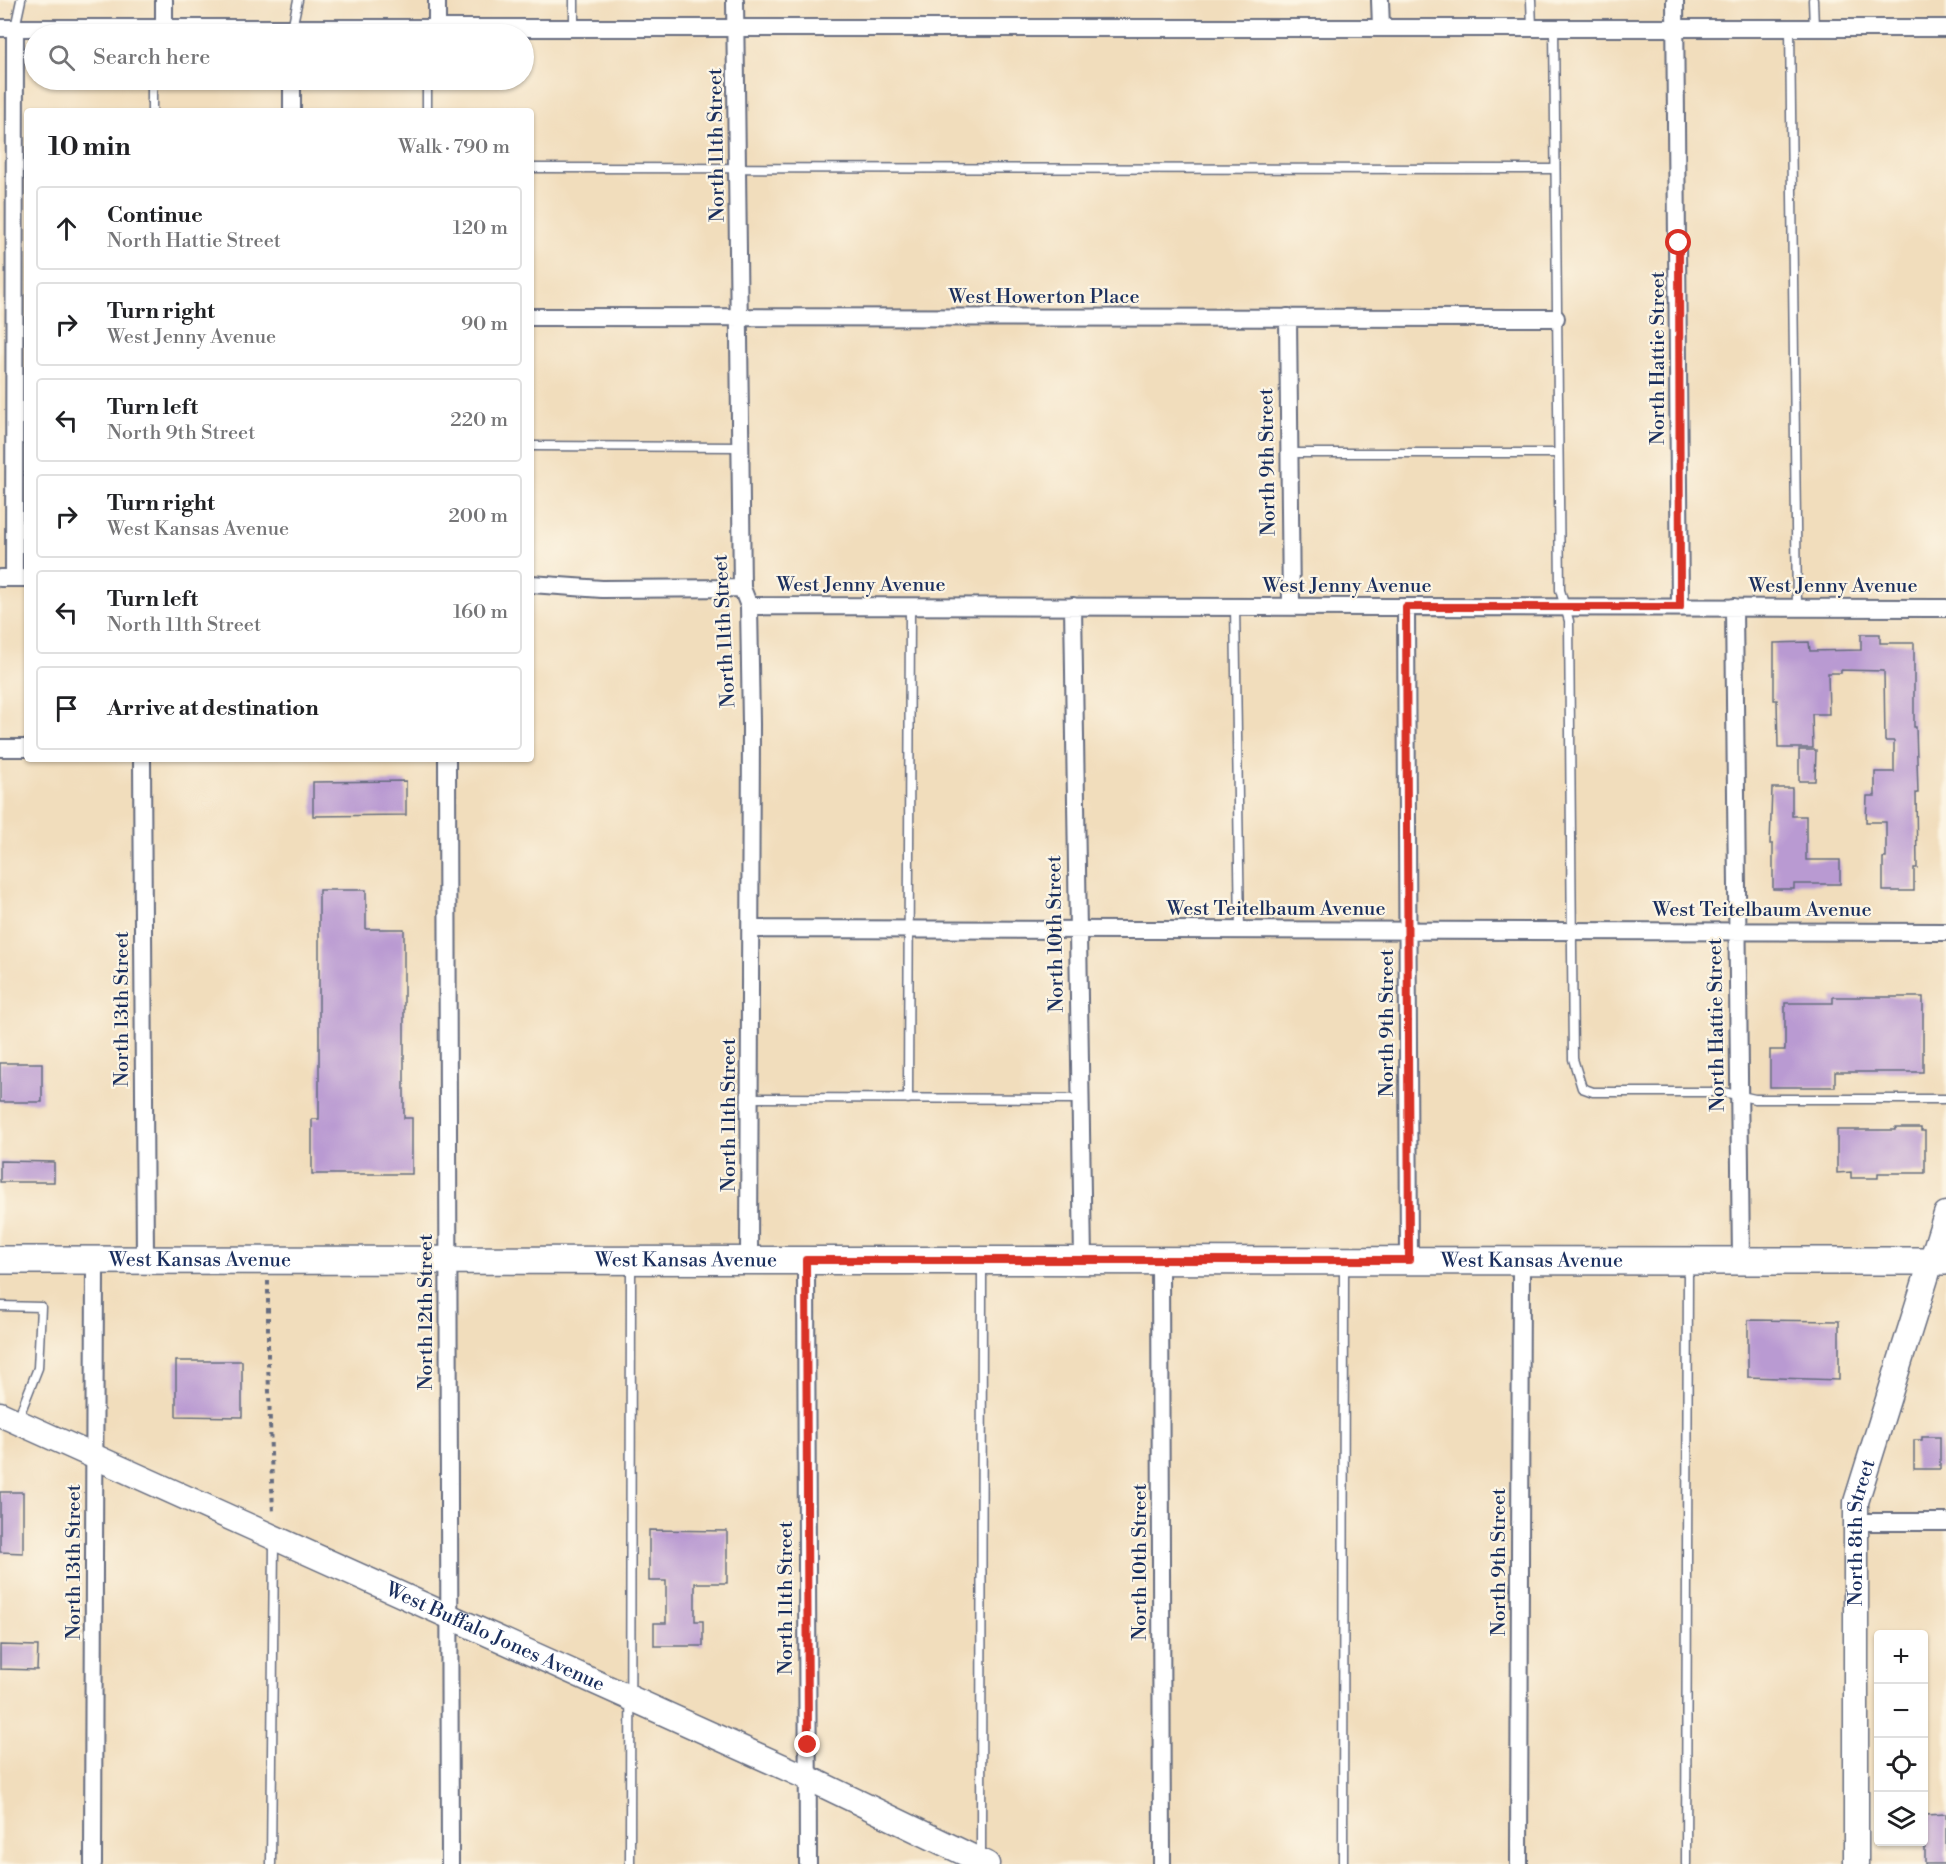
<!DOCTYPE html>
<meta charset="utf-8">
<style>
body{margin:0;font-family:"Libre Bodoni",serif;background:#f6f6f6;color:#202124}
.controls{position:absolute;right:18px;bottom:18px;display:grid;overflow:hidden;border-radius:6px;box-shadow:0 2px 4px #0004}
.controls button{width:54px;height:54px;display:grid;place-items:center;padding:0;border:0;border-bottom:2px solid #e0e0e0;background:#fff;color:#202124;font:30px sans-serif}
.stop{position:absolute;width:18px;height:18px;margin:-14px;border:4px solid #d93025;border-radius:50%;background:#fff}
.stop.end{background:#d93025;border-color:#fff;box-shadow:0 2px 6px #0008}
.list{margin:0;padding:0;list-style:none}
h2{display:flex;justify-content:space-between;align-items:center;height:78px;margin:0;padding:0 24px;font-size:26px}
h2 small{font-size:20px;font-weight:400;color:#757577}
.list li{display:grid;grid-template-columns:39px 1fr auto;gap:18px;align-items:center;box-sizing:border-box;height:84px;margin:0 12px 12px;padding:0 12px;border:2px solid #e0e0e0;border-radius:6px}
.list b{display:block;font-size:22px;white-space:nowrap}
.list p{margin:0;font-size:20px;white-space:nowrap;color:#757577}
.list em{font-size:20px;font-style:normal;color:#757577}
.icon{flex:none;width:33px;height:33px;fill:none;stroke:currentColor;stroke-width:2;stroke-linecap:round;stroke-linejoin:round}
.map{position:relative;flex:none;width:1946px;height:1864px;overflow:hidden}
.search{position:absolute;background:#fff;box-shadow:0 2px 4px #0004;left:24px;top:24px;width:510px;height:66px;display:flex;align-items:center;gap:15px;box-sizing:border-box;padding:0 21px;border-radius:33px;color:#757577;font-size:22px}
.panel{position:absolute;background:#fff;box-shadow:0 2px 4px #0004;left:24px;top:108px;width:510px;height:654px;border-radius:6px}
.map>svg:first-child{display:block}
.building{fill:#b99ad2}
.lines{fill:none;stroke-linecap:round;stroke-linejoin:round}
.lane-casing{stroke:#666c7f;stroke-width:11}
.street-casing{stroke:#666c7f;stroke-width:20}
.secondary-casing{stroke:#666c7f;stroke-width:27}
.primary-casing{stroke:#666c7f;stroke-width:30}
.path{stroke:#666c7f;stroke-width:4;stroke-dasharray:4.5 4.5;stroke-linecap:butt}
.lane{stroke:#fff;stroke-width:8}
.street{stroke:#fff;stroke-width:16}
.secondary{stroke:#fff;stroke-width:24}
.primary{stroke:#fff;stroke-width:27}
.route{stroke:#d93025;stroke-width:8}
.labels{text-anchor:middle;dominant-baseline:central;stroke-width:4.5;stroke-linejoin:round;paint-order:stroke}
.street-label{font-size:20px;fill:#1b2f5e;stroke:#fcf5e5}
</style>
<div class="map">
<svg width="1946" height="1864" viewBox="0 0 1946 1864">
<rect width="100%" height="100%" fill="#fcf5e5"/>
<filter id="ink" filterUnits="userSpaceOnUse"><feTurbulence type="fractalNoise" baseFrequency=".0167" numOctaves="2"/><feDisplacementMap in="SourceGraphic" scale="12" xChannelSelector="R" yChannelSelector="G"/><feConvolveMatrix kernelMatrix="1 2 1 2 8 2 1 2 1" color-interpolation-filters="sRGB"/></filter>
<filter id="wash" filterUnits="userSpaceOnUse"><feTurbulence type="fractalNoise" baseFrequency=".008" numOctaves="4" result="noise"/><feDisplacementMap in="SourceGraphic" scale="24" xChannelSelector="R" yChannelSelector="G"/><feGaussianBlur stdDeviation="1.35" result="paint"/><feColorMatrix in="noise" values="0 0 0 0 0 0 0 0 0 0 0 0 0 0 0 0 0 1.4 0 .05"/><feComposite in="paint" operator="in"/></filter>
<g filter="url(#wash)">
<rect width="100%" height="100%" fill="#f1ddbc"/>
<g id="blocks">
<!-- building -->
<path class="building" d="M1861,634H1880V643H1914V727H1916L1918,793H1916L1917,868H1914V891H1883V858H1886V822H1866L1867,796H1875V772H1894V741H1885L1884,671L1841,670V673H1828L1829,714H1812L1813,748H1778L1777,700H1774V643L1809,642L1810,651L1861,650Z
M1799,750H1816L1815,781H1799Z
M406,781V815L313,816V782Z
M1772,788H1792V816H1806V860H1840V884H1794V889H1773V844H1770Z
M319,890H366V929H404V1118H412V1174H312V1119H319Z
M1833,997H1923V1072H1835V1087H1770V1050H1785V1003H1833Z
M0,1063H42V1102H0Z
M1895,1128H1921V1131H1925V1173H1878V1178H1851V1172L1837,1173V1130H1895Z
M0,1161L54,1162V1182H0Z
M1748,1320L1839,1321V1380L1748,1377Z
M176,1361H242V1417L176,1416Z
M1922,1437H1940V1469H1914V1440H1922Z
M0,1492H23V1553L0,1552Z
M649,1530L727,1531V1583H695V1621H703V1646H654V1623H666V1581H649Z
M0,1645L38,1646L37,1670L0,1669Z
M1946,1814V1864H1925V1815Z"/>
</g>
</g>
<g filter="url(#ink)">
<use href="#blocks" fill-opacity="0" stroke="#666c7f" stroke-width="1.5"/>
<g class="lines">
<defs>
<path id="lane" d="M574,0V28
M1531,0L1532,28
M1813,0L1814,28
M15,28L21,0
M292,28L298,0
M1554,28L1560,590L1569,621L1573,1059L1582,1088L1593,1092H1723L1755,1099H1946
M1790,28L1797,607
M152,80V111
M427,80V111
M531,168L1555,169
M531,446L741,447
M1289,453H1557
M1235,606L1240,930
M750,1098L1080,1099
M908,1099L910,606
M0,1306L41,1307L38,1368L17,1421
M981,1858L982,1264
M271,1864L274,1542
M630,1864L631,1264
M1343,1864L1344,1264
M1686,1864L1688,1265"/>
<path id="street" d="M164,0V28
M437,0V28
M735,0L742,588L749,606L751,724L749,1260
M1380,0L1381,27
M1675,0L1680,607
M0,28H1946
M292,111V80
M531,317L1556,318
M1288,317L1291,606
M0,578H27
M14,578L15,28
M531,584L602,589L742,588
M749,606L1946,608
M1073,606L1083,1260
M1406,607L1409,1260
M1734,607L1741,1262
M0,748H27
M142,759L145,1260
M447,759L450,1864
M751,929L1946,932
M806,1260L808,1864
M1160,1260L1162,1864
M1856,1522H1946
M93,1864L95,1261
M1519,1864L1521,1261"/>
<g id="secondary">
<path id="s1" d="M0,1414L808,1778L987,1864"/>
<path id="s2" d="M1856,1864V1502L1946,1214"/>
</g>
<g id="primary">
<path id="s3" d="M0,1260L1946,1261"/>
</g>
</defs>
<!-- lane casing -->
<use href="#lane" class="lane-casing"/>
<!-- street casing -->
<use href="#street" class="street-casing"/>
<!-- secondary casing -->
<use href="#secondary" class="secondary-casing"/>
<!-- primary casing -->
<use href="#primary" class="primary-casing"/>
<!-- path -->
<path class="path" d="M268,1281V1361L273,1514"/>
<!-- lane -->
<use href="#lane" class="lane"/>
<!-- street -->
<use href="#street" class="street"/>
<!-- secondary -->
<use href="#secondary" class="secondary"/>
<!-- primary -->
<use href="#primary" class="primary"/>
</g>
</g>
<g class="lines" filter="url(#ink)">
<!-- route -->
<path class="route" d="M808,1745L806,1260H1409L1406,607H1680L1679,243"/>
</g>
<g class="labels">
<!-- street labels -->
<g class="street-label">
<text transform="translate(717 145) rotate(-91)">North 11th Street</text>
<text x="1044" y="297">West Howerton Place</text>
<text transform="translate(1658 358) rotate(-90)">North Hattie Street</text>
<text transform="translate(1268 462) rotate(-91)">North 9th Street</text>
<text x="861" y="585">West Jenny Avenue</text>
<text x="1347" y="586">West Jenny Avenue</text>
<text x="1833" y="586">West Jenny Avenue</text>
<text transform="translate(725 631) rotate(-93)">North 11th Street</text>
<text x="1276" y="909">West Teitelbaum Avenue</text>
<text x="1762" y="910">West Teitelbaum Avenue</text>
<text transform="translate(1056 934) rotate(-91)">North 10th Street</text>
<text transform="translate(122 1009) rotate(-90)">North 13th Street</text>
<text transform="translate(1387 1023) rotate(-90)">North 9th Street</text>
<text transform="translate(1717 1025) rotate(-91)">North Hattie Street</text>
<text transform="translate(729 1115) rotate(-90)">North 11th Street</text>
<text stroke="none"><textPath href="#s3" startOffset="200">West Kansas Avenue</textPath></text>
<text stroke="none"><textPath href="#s3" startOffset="686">West Kansas Avenue</textPath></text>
<text stroke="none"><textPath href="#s3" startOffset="1532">West Kansas Avenue</textPath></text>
<text transform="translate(426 1312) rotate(-90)">North 12th Street</text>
<text stroke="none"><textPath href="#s2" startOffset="332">North 8th Street</textPath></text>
<text transform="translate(74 1562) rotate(-90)">North 13th Street</text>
<text transform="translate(1140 1562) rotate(-90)">North 10th Street</text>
<text transform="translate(1499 1562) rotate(-90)">North 9th Street</text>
<text transform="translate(786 1598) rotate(-90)">North 11th Street</text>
<text stroke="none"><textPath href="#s1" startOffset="543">West Buffalo Jones Avenue</textPath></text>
</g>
</g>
</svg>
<div class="controls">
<button>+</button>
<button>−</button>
<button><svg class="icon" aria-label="locate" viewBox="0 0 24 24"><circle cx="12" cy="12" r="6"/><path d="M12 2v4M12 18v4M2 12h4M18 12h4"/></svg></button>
<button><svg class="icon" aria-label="layers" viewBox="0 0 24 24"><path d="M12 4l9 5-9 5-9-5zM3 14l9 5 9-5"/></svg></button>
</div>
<div class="stop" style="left:1679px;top:243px"></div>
<div class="stop end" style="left:808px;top:1745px"></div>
<div class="search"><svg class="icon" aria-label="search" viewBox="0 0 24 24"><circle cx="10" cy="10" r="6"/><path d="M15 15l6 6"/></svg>Search here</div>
<section class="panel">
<h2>10 min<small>Walk · 790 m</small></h2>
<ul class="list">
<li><svg class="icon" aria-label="ahead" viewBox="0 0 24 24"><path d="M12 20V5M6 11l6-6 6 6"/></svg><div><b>Continue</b><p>North Hattie Street</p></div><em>120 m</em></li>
<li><svg class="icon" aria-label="right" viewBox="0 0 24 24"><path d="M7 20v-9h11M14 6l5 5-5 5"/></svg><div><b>Turn right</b><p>West Jenny Avenue</p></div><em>90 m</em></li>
<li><svg class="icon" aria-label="left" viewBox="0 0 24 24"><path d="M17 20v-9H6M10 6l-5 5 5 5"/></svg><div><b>Turn left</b><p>North 9th Street</p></div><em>220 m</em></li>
<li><svg class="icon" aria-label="right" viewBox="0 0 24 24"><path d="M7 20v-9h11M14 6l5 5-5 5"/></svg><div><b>Turn right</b><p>West Kansas Avenue</p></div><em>200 m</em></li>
<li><svg class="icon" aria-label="left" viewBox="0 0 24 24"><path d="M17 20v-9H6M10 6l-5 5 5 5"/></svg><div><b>Turn left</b><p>North 11th Street</p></div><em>160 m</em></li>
<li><svg class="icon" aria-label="arrive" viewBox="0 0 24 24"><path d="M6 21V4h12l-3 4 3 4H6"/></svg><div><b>Arrive at destination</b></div></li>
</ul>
</section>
</div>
